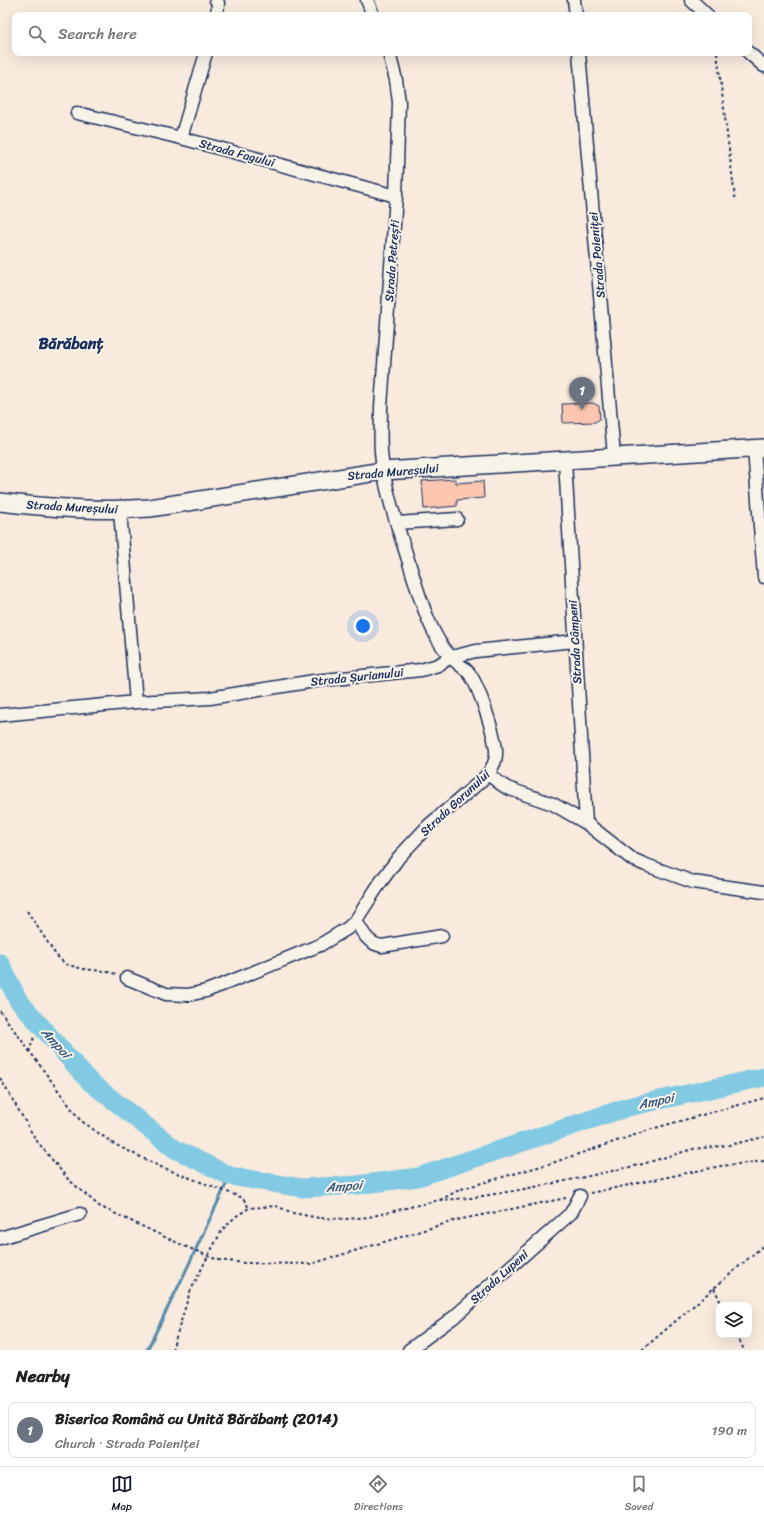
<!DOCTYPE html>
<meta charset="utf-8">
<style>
body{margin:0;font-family:Sriracha,sans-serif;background:#f2f2f2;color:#202124}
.controls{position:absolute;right:12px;bottom:12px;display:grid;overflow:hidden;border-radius:8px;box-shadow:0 4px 16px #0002}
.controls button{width:36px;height:36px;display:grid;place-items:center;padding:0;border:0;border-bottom:1px solid #e0e0e0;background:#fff;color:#202124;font:20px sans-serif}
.you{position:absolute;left:363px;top:626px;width:14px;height:14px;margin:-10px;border:3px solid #fff;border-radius:50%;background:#1a73e8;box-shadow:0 0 0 6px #1a73e833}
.badge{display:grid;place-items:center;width:26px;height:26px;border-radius:50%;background:#111827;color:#fff;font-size:13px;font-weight:700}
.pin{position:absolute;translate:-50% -33px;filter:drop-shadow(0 1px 2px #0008)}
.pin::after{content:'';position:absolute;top:21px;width:14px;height:12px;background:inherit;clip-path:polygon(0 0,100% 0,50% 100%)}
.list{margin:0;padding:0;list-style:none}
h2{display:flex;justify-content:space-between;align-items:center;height:52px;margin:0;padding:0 16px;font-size:17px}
h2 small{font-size:13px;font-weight:400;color:#757577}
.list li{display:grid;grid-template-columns:26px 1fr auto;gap:12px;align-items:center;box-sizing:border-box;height:56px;margin:0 8px 8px;padding:0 8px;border:1px solid #e0e0e0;border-radius:8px}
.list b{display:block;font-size:15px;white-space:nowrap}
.list p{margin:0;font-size:13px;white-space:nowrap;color:#757577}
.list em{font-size:13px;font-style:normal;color:#757577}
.icon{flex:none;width:22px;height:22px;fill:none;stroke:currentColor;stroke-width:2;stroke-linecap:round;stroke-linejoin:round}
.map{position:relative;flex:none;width:764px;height:1350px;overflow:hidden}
.search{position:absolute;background:#fff;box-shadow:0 4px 16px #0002;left:12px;right:12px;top:12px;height:44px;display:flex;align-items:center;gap:10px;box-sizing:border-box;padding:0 14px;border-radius:8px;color:#757577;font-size:15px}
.sheet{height:116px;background:#fff}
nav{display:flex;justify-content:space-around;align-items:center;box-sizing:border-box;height:56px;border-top:1px solid #e0e0e0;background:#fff;font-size:11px;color:#757577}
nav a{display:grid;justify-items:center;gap:2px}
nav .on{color:#111827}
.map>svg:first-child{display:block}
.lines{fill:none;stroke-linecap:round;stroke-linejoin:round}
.stream{stroke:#598cae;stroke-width:3}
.river{stroke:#82cae3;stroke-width:19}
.building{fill:#fdc6b0;stroke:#1b2f5e}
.street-casing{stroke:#1b2f5e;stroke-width:15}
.secondary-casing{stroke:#1b2f5e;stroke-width:20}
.path{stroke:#1b2f5e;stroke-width:2;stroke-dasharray:3 3;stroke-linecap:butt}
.street{stroke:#f7f3e8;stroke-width:12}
.secondary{stroke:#f7f3e8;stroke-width:17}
.labels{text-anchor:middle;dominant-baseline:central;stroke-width:4;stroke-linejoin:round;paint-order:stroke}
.street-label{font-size:12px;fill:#1b2f5e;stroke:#f7f3e8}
.water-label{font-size:13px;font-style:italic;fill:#35567f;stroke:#f7f3e8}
.district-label{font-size:16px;font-weight:bold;fill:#1b2f5e;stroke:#f7f3e8}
</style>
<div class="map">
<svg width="764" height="1350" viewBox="0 0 764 1350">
<rect width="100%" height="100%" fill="#f8eadd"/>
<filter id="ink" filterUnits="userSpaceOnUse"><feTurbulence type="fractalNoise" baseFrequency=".025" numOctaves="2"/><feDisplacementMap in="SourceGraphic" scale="8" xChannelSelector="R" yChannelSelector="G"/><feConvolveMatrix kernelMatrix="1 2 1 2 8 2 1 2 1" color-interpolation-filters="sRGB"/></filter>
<g filter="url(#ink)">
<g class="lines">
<!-- stream -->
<path class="stream" d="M147,1350L181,1281L230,1176"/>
<!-- river -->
<path class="river" d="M0,963L18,1000L89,1081L175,1149L230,1176L302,1188L357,1185L418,1177L628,1107L764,1077"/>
</g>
<!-- building -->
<path class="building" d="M593,403L599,406L600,419L595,422L563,423L562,404Z
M456,479V483L483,481L484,498L457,500V506L424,509L422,481Z"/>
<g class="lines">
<defs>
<path id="street" d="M216,0L218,3L217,15
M367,0L373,15
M574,0L576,15
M691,0L707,15
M579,53L614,456
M749,53L764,66
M77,113L181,138L396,196
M181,138L206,53
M754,449L764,577
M565,461L586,823
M120,511L136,702
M397,523L457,519
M0,715L136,702L210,698L314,681L421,670L438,665L451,657L476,651L575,641
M488,774L501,784L507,788L553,804L586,823L632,859L646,865L693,882L764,892
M356,920C362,932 368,944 382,946L442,936
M127,978L166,994L188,995L206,991L227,983L320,945L348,928L356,920L380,883L399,857L428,826L481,781C490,773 497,763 496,750C494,733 479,686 469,673C464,667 456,663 451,657C444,650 438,640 434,632C423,611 417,588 410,566C399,530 384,490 381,452C380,437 381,422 381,407L396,196L399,102L396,80L389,53
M0,1238L80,1214
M409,1350L454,1317L571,1213L580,1196"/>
<path id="secondary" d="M0,502C50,508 99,512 150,508L383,471L764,448"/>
</defs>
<!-- street casing -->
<use href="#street" class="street-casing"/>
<!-- secondary casing -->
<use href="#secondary" class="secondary-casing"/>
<!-- path -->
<path class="path" d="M717,53L735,198
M27,911L56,955L65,964L83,969L103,971L117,974
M0,1011L80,1120L114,1144L161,1167L243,1198L249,1208
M29,1052L34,1037
M0,1078L36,1140L68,1179L99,1206L182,1245L218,1260L245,1263L311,1264L457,1220L566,1198
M590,1193L721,1166L764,1161
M440,1200L461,1189L552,1163L655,1128L764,1098
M714,1288L722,1305
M737,1335L744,1350
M172,1350L190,1292L208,1256L222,1230L235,1217L249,1208L276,1206L293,1213L319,1218L346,1219L369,1217L439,1200L471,1198L519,1190L580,1178L639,1165L693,1149L729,1145L764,1137
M642,1350L764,1245"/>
<!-- street -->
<use href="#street" class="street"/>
<!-- secondary -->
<use href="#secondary" class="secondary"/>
</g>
</g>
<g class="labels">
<!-- street labels -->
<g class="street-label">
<text transform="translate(237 153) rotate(15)">Strada Fagului</text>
<text transform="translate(597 255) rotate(-95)">Strada Poieniței</text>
<text transform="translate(392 261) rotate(-86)">Strada Petrești</text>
<text transform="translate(393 472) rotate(-5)">Strada Mureșului</text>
<text transform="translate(72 507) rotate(3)">Strada Mureșului</text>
<text transform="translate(575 642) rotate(-93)">Strada Câmpeni</text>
<text transform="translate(357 677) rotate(-6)">Strada Șurianului</text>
<text transform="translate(455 803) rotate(-43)">Strada Gorunului</text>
<text transform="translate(499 1277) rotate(-42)">Strada Lupeni</text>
</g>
<!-- water labels -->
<g class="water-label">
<text transform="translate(56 1043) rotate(48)">Ampoi</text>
<text transform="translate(656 1101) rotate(-12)">Ampoi</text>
<text transform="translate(344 1186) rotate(-4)">Ampoi</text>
</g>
<!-- district labels -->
<g class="district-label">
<text x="71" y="343">Bărăbanț</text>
</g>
</g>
</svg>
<div class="controls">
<button><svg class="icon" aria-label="layers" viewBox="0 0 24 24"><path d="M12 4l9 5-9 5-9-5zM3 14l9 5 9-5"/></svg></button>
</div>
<div class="you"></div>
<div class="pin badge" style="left:582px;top:410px;background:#6b7280">1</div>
<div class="search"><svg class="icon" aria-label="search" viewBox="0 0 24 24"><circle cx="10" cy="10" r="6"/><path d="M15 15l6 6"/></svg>Search here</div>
</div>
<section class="sheet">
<h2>Nearby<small></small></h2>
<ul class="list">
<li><span class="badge" style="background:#6b7280">1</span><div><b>Biserica Română cu Unită Bărăbanț (2014)</b><p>Church · Strada Poieniței</p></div><em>190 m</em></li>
</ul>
</section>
<nav>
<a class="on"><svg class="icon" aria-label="map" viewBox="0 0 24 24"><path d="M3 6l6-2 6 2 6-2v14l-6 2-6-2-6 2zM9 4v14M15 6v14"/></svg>Map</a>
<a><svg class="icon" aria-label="directions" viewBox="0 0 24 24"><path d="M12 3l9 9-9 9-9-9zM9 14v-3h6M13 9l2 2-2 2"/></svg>Directions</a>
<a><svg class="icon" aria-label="saved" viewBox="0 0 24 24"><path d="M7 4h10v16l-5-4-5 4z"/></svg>Saved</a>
</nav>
